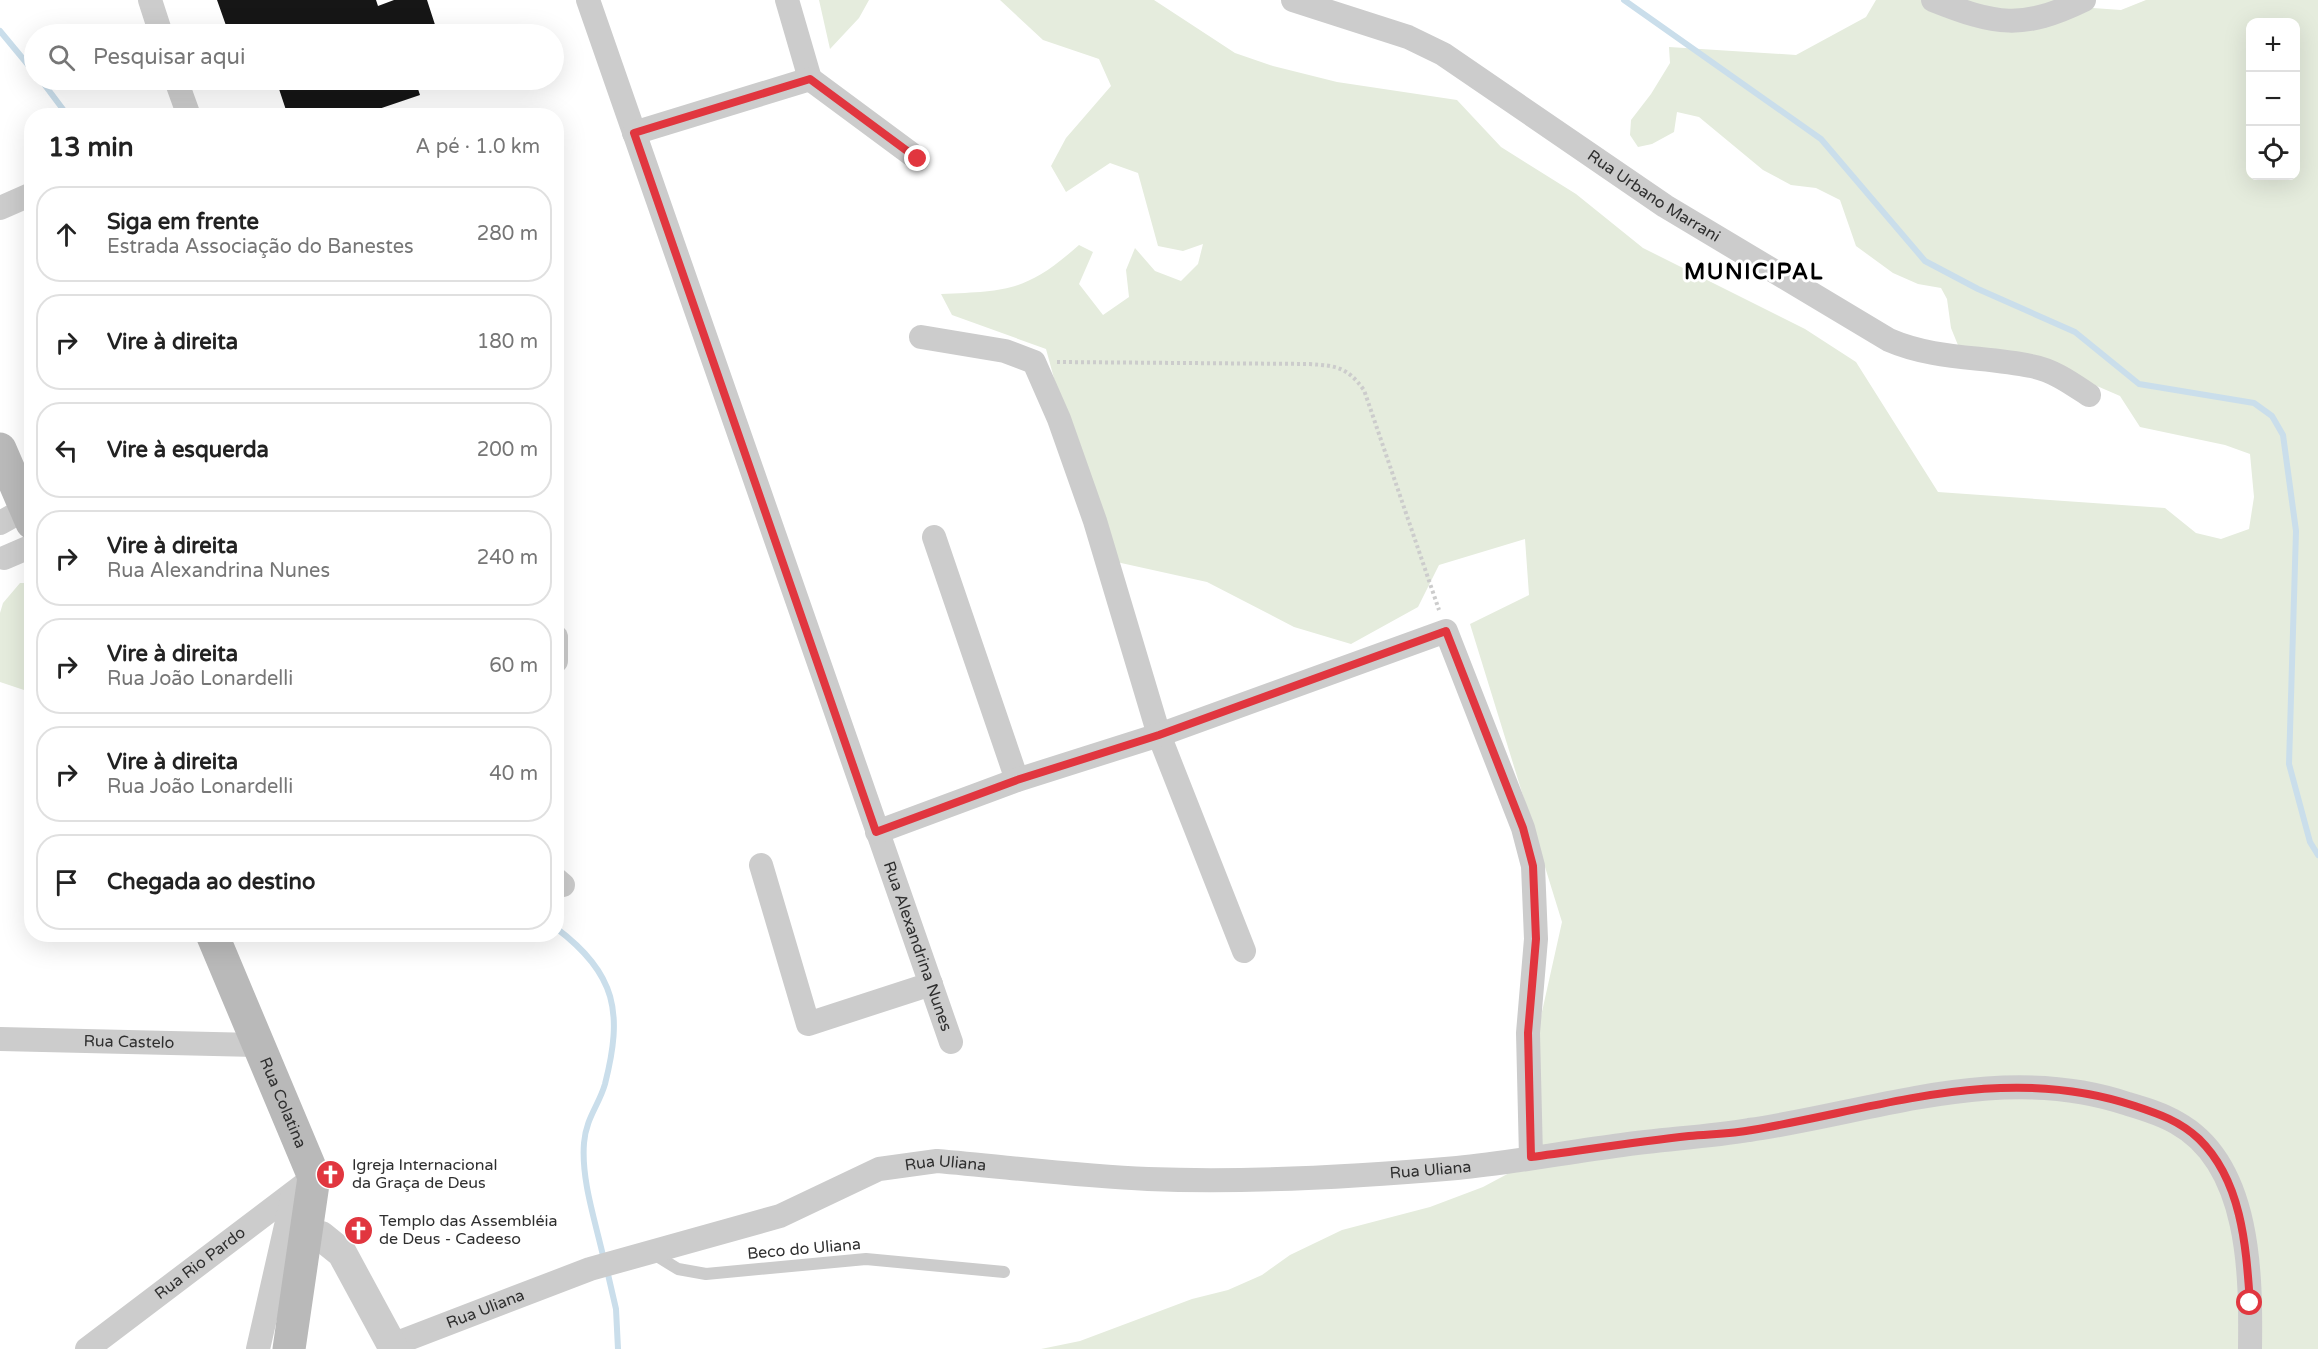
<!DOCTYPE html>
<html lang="pt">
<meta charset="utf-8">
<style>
body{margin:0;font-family:"Varela Round",sans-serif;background:#f6f6f6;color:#222}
.controls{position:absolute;right:18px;top:18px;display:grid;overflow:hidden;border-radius:12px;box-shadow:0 6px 24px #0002}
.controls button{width:54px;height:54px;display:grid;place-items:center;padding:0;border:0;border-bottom:2px solid #e0e0e0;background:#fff;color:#222;font:30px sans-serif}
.stop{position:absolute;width:18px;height:18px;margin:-14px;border:4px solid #e1363f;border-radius:50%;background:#fff}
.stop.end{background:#e1363f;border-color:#fff;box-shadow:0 2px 6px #0008}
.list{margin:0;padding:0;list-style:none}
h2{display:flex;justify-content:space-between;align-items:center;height:78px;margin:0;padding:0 24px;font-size:26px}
h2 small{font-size:20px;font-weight:400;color:#767676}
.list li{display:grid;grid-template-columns:39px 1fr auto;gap:18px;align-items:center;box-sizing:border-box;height:96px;margin:0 12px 12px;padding:0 12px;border:2px solid #e0e0e0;border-radius:24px}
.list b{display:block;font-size:22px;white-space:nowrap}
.list p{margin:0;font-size:20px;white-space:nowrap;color:#767676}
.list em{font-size:20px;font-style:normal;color:#767676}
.icon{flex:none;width:33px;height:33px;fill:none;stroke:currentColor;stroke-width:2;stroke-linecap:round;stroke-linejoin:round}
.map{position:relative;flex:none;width:2318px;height:1349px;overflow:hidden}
.search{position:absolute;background:#fff;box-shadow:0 6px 24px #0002;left:24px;top:24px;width:540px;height:66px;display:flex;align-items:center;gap:15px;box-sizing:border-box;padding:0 21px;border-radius:33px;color:#767676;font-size:22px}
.panel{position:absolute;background:#fff;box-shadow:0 6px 24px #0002;left:24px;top:108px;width:540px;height:834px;border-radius:24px}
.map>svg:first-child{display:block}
.green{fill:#e5ecdd;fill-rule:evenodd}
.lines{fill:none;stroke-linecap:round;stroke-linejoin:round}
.stream{stroke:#cadeeb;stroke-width:6}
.building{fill:#161616}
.path{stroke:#ccc;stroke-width:4;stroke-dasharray:3 3;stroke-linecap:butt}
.service{stroke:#ccc;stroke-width:12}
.minor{stroke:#ccc;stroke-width:24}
.tertiary{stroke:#ccc;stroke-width:30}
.secondary{stroke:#b9b9b9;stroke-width:33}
.route{stroke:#e1363f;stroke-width:8}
.labels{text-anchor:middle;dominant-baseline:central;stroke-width:6;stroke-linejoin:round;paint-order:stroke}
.street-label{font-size:16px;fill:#2f2f2f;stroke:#fff}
.poi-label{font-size:16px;fill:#2f2f2f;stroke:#fff;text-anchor:start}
.district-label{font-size:22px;font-weight:bold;letter-spacing:1.5px;fill:#000;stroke:#fff}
</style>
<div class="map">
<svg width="2318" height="1349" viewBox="0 0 2318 1349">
<rect width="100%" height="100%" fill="#fff"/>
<!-- green -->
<path class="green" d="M819,0H869L859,18L830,49Z
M1000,0H1154L1235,53L1273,66L1337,82L1457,100L1501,147L1576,194L1643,248L1805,329L1856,362L1938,492L2165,508L2196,533L2221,539L2249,529L2254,497L2250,454L2225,445L2140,427L2120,396L2044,363L1962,355L1951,328L1947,299L1941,288L1918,284L1893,273L1856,246L1840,200L1816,188L1791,185L1763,170L1699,117L1677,112L1674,132L1652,144L1638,147L1630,135L1631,120L1651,94L1670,63L1669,47L1796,55L1866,17L1876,0H2078L2079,7L2121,10L2146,0H2318V1349H1041L1080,1341L1192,1299L1228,1290L1262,1275L1290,1255L1342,1230L1430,1207L1483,1187L1513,1171L1526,1145L1525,1088L1562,922L1470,624L1529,595L1525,539L1439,565L1418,607L1351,644L1294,627L1207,582L1112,561L1067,426L1046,349L952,315L941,294C1009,291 1027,291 1079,245L1093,252L1079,284L1103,315L1129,297L1126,270L1135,248L1155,271L1181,281L1198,264L1203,244L1183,251L1158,246L1138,173L1110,163L1066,192L1051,166L1066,138L1111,86L1099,59L1043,40ZM2250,22H2296V176H2250Z
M20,583H31L32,689L27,691L0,682V613L3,603Z"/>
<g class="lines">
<!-- stream -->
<path class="stream" d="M1624,0L1821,139L1925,261L1978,289L2075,332L2139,384L2254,403L2272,416L2283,435L2296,531L2289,764L2310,842L2318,855
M0,31L34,72
M41,80L68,116
M556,928C617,974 623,1013 605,1084C599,1105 586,1118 584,1143C581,1181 596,1223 604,1260
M607,1270L616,1309L618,1349"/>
</g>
<!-- building -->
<path class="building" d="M217,0H376L378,6L394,0H427L438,34H229Z
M276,80H415L420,95L358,116H288Z"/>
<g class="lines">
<!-- path -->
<path class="path" d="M1057,362L1310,364C1337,366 1347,367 1364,390L1439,610"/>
<!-- service -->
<path class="service" d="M652,1253L678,1269L706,1274L866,1259L1004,1272"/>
<!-- minor -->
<g class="minor">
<path d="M150,0L161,34"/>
<path id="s1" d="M588,0L951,1042"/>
<path d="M787,0L810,79"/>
<path id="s2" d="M1293,0L1408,37L1443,54L1665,206L1889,340C1935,360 1983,356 2031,366C2053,370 2071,383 2089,395"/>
<path d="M1933,0C1996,25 2022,30 2084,0"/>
<path d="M176,80L189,116"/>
<path d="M634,133L810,79L918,159"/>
<path d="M0,208L32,194"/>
<path d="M921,337L1005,351L1034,362L1059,419L1095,521L1159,735L1244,951"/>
<path d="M0,523L25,509"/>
<path d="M934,537L1017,780"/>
<path d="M4,558L32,546"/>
<path d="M556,637V661"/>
<path d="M877,832L1017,780L1159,735L1446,631L1523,828L1533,866L1536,939L1528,1033L1531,1157"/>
<path d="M761,865L808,1024L931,984"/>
<path d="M556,879L563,885"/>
<path id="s3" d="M0,1039L259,1045"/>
<path id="s4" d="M392,1345L590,1269L780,1216L879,1169L937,1161C1007,1167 1078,1176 1148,1179C1251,1183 1354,1177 1457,1168C1512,1163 1567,1152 1622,1145C1664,1139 1707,1137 1749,1130C1874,1112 2002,1061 2128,1104C2145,1109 2162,1114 2177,1123C2251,1164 2251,1276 2250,1349"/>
<path id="s5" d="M87,1349L314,1177"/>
<path d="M258,1349L293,1195"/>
</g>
<!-- tertiary -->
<path class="tertiary" d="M306,1232L321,1236L342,1253L394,1349"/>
<!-- secondary -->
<g class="secondary">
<path d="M0,449L32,523"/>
<path id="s6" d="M212,934L314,1177L289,1349"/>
</g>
</g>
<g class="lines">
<!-- route -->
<path class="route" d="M918,159L810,79L634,133L876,832L1017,780L1159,735L1446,631L1523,828L1533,866L1536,939L1528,1033L1531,1157C1584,1150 1636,1142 1689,1136C1710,1134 1731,1134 1752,1130C1882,1108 2003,1062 2135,1106C2159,1114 2180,1121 2199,1139C2242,1181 2246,1246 2250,1303"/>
</g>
<!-- icons -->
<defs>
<symbol id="church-disc" viewBox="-11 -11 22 22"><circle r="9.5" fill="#e1363f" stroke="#fff"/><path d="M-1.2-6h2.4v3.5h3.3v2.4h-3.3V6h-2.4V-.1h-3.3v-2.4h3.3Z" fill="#fff"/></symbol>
</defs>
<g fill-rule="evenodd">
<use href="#church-disc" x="314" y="1158" width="33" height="33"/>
<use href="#church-disc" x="342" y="1214" width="33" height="33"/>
</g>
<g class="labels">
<!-- street labels -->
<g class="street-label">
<text stroke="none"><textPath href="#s2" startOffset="414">Rua Urbano Marrani</textPath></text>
<text stroke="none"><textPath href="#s1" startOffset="1002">Rua Alexandrina Nunes</textPath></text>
<text stroke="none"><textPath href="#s3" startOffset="129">Rua Castelo</textPath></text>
<text stroke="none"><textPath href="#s6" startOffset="183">Rua Colatina</textPath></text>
<text stroke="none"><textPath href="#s4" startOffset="586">Rua Uliana</textPath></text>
<text stroke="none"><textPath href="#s4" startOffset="1072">Rua Uliana</textPath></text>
<text transform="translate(804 1249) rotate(-5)">Beco do Uliana</text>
<text stroke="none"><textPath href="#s5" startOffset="142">Rua Rio Pardo</textPath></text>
<text stroke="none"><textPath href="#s4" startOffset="100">Rua Uliana</textPath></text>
</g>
<!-- poi labels -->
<g class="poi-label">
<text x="352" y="1165">Igreja Internacional<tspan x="352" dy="18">da Graça de Deus</tspan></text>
<text x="379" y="1221">Templo das Assembléia<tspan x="379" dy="18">de Deus - Cadeeso</tspan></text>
</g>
<!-- district labels -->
<g class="district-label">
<text x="1754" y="272">MUNICIPAL</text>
</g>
</g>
</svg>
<div class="controls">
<button>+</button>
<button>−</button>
<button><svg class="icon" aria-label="locate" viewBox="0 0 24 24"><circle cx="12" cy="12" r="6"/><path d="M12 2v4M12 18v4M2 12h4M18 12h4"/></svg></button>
</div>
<div class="stop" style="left:2250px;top:1303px"></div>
<div class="stop end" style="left:918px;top:159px"></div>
<div class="search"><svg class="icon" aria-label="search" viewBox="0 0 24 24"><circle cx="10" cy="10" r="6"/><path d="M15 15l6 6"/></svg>Pesquisar aqui</div>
<section class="panel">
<h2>13 min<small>A pé · 1.0 km</small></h2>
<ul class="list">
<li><svg class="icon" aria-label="ahead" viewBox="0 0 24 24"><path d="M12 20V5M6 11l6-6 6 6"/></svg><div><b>Siga em frente</b><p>Estrada Associação do Banestes</p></div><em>280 m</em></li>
<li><svg class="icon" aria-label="right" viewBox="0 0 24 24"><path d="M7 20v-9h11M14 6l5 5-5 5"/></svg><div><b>Vire à direita</b></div><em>180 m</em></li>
<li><svg class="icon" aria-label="left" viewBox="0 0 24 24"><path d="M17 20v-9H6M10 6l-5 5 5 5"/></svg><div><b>Vire à esquerda</b></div><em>200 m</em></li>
<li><svg class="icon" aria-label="right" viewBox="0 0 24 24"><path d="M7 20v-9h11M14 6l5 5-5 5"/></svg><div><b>Vire à direita</b><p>Rua Alexandrina Nunes</p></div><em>240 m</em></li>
<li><svg class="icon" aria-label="right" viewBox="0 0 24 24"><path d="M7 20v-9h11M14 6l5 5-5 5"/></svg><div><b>Vire à direita</b><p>Rua João Lonardelli</p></div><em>60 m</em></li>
<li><svg class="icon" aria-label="right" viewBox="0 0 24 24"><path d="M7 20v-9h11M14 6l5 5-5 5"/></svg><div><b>Vire à direita</b><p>Rua João Lonardelli</p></div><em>40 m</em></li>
<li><svg class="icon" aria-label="arrive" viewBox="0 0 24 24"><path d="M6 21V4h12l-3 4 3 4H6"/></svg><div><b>Chegada ao destino</b></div></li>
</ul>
</section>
</div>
